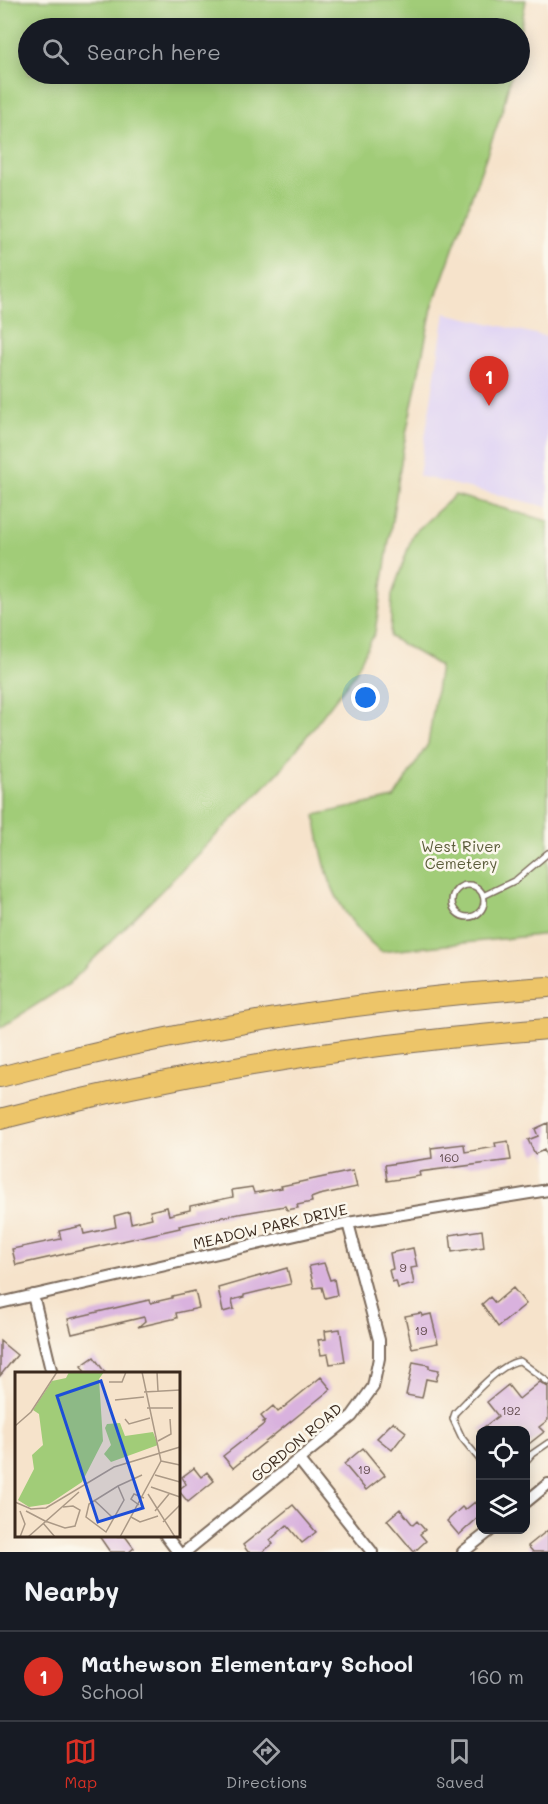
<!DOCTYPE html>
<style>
body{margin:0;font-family:Mali,sans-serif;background:#20242c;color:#f1f3f6}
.controls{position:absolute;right:18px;bottom:18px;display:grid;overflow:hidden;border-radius:12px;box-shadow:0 3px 15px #0003}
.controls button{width:54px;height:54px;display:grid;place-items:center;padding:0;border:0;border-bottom:2px solid #363941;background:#171b24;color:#f1f3f6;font:30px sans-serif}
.you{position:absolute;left:366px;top:698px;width:21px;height:21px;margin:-15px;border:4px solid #fff;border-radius:50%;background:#1a73e8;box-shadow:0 0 0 9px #1a73e833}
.badge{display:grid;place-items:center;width:39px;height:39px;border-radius:50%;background:#d93025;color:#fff;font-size:20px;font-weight:700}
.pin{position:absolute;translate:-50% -50px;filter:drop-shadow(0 2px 3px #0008)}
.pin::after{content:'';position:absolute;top:32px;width:21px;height:18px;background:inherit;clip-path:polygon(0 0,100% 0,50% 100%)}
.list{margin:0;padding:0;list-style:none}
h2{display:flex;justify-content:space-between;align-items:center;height:78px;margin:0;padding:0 24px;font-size:26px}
h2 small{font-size:20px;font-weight:400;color:#9ea1a6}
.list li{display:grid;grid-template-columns:39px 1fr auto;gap:18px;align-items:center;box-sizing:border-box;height:90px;padding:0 24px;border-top:2px solid #363941}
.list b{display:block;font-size:22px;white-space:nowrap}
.list p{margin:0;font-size:20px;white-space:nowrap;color:#9ea1a6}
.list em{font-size:20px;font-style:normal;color:#9ea1a6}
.icon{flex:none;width:33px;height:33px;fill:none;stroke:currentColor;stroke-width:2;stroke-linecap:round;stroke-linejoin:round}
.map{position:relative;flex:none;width:548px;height:1552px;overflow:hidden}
.search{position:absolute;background:#171b24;box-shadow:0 3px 15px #0003;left:18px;right:18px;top:18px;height:66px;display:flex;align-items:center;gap:15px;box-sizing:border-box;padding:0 21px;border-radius:33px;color:#9ea1a6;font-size:22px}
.sheet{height:168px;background:#171b24}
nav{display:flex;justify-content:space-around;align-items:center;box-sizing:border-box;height:84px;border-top:2px solid #363941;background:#171b24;font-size:16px;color:#9ea1a6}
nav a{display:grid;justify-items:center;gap:3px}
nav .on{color:#d93025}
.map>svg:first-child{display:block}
.built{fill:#e0d4f4}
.green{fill:#a1cc78;stroke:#6e7b4b;stroke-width:1.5}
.building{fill:#d9b2de}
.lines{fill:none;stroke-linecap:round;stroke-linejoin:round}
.lane-casing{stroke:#7c6b5b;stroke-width:8}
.street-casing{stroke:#7c6b5b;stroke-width:14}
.highway-casing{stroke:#7c6b5b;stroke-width:22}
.lane{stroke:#fff;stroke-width:5}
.street{stroke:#fff;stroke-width:10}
.highway{stroke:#edc569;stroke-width:20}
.labels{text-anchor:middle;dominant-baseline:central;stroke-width:5;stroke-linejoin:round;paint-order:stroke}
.number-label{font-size:12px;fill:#624c4e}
.park-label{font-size:15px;fill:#5a5b39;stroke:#fbf7ec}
.street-label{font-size:15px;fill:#3b2a1e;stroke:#fbf7ec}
.inset-road{fill:none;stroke:#ab9986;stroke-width:1.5}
.view{fill:#1d4ed8;fill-opacity:0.15;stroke:#1d4ed8;stroke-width:3}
.inset-edge{fill:none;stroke:#3b2a1e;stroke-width:3}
</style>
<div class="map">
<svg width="548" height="1552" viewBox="0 0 548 1552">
<rect width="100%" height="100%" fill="#fbf7ec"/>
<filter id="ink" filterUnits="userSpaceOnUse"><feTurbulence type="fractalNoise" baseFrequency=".0167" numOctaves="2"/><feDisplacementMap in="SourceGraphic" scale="12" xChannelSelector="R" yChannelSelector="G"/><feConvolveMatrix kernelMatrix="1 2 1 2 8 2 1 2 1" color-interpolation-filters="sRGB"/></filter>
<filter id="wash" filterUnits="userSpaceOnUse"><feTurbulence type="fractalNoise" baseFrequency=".008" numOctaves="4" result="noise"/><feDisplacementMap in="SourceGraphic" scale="24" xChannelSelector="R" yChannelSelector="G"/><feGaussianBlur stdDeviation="1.35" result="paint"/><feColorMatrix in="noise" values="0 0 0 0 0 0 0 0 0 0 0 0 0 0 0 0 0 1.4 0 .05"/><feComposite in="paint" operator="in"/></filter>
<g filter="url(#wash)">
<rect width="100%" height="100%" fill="#f6e3cb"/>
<!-- built -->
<path class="built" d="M445,313L548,337V507L419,476Z"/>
<!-- green -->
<path class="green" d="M0,0H526L520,32V28H28V74H511L502,112L432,308L403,449L375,632L354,675L279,772L69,984L0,1028Z
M455,495L548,521V934L381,952C333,910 325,876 315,815L394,798L428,744L440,666L390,637L392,595L413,534Z"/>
<g id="blocks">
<!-- building -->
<path class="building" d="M548,1123V1160L544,1150L535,1154L528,1140L538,1136L535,1129Z
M508,1141L511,1160L419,1172L420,1176L387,1181L385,1165L432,1158L431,1148L464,1144L465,1152L496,1147L495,1143Z
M353,1171L357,1187L319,1195L311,1198L312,1202L297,1205L298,1208L287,1210L285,1206L227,1216L179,1226L180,1228L16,1265L12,1249L61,1239L59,1231L82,1226L84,1234L116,1227L114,1216L129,1212L131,1223L152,1218L150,1211L167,1207L169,1215L190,1210V1206L233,1197L232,1190L252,1187L254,1193L282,1188L281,1186Z
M482,1230L484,1247L452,1252L450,1235Z
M413,1248L417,1267L411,1268L414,1284L398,1288L396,1281L392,1282L389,1270L393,1269L390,1253Z
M324,1263L330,1280L334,1279L337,1295L325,1298L322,1287L314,1288L309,1266Z
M287,1268L291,1284L244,1295V1297L232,1300L234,1309L223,1312L218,1288Z
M513,1288L526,1304L498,1327L482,1304L490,1297L495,1303Z
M195,1291L199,1308L176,1313L177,1318L138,1327L145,1321L144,1317L72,1334L68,1319L149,1300L150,1303L172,1298V1296Z
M421,1313L422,1316L431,1314L438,1343L412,1348L405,1316Z
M340,1329L345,1362L330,1364L328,1354L321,1355L318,1340L326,1339L325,1331Z
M0,1341L17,1355L0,1376Z
M94,1357L106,1374H86L81,1366Z
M413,1362L429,1365V1368L439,1370L436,1381L426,1379L422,1398L406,1395Z
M321,1377L331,1389L233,1468L223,1456L264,1424L263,1422L265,1421L261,1416L273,1406L278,1412Z
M540,1382L548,1387V1420L539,1427L544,1432L525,1447V1431H479L498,1416L487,1402L508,1385L519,1399Z
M393,1422L406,1432L392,1450L377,1438Z
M363,1448L385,1475L366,1490L344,1464Z
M194,1468L201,1477L207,1472L214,1481L188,1502L178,1490L186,1484L182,1477Z
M475,1502L480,1508V1516L459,1535L447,1521L462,1507L465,1510Z
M293,1505L316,1532L302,1543L287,1525L270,1540L273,1544L262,1552H248L243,1545Z
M400,1509L413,1525L417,1521L425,1530L420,1534L426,1541L414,1552L387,1520Z
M548,1530V1552H533L528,1546Z
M99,1536H125L134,1548L129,1552H110Z"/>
</g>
</g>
<g filter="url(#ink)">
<use href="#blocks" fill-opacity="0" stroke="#7c6b5b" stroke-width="1.5"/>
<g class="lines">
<defs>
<path id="lane" d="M452 901a16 16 0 1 1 32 0a16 16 0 1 1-32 0Z
M483,896L516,880L548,853
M480,1460L462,1438L453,1419L455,1413C469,1399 501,1362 520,1361L548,1382
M526,1461L532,1454L548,1443"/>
<path id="street" d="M33,1295L52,1374
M0,1303L348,1223L548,1190
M299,1460L372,1552
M526,1502L548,1484
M166,1536L178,1552
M185,1552L352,1416L373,1387L379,1358V1340L348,1223
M463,1552L491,1530"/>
<path id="highway" d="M0,1077C179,1029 363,999 548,987
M0,1119C180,1072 363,1043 548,1029"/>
</defs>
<!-- lane casing -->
<use href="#lane" class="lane-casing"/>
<!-- street casing -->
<use href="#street" class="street-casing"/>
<!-- highway casing -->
<use href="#highway" class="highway-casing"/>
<!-- lane -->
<use href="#lane" class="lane"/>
<!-- street -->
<use href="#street" class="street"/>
<!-- highway -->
<use href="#highway" class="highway"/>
</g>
</g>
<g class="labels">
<!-- number labels -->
<g class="number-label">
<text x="449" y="1157">160</text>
<text x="403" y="1267">9</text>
<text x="421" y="1330">19</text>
<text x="511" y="1410">192</text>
<text x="364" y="1469">19</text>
</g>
<!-- park labels -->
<g class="park-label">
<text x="461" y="846">West River<tspan x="461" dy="17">Cemetery</tspan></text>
</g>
<!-- street labels -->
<g class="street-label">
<text transform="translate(270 1226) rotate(-13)">MEADOW PARK DRIVE</text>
<text transform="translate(296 1442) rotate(-40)">GORDON ROAD</text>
</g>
</g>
<!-- overview -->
<g transform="translate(15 1372)">
<rect width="165" height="165" fill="#f6e3cb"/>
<path d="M54,0H89L84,7L88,69L67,110L34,132L14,135L3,128L19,97L17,83L28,73L24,42L18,38L37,9L51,6ZM105,51L110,64L138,60L143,73L96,90L89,82L96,73L90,56L92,52Z" fill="#a1cc78"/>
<path class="inset-road" d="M142,0L143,19M94,10H107L111,0M129,20L165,18M100,28L129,25M132,36H158M110,47L114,52L135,46M0,54L16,40L42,0M143,69L156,62L155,47M146,89L165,93M140,103L165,110M103,114L109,128L91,160L71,145L74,132L103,114L127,103M136,115L165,125M133,122L160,165M79,128L97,145M0,130L16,137L31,136L99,95L165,75M124,133L116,127L119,122L129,126M11,139L32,150M140,139L154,122M116,145L125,150L143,144M30,149L50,156L60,154L65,138L58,134L48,135M148,150L165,133M28,151L40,165M5,165L10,152L5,139M13,165L64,120M105,165L146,89L127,0"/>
<path class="view" d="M86,9L128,136L83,150L42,24Z"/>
<rect width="165" height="165" class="inset-edge"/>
</g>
</svg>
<div class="controls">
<button><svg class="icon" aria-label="locate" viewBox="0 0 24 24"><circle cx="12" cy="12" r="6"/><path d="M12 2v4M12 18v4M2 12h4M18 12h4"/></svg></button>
<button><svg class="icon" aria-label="layers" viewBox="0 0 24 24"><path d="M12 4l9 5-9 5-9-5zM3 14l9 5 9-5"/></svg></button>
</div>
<div class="you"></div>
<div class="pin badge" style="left:489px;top:406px">1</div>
<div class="search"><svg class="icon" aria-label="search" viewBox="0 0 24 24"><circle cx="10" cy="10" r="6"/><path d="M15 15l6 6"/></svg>Search here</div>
</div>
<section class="sheet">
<h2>Nearby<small></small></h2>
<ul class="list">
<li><span class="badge">1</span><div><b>Mathewson Elementary School</b><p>School</p></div><em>160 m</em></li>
</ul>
</section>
<nav>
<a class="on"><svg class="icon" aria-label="map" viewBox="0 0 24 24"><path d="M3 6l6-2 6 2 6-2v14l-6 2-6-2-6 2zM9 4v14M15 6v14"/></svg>Map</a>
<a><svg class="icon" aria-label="directions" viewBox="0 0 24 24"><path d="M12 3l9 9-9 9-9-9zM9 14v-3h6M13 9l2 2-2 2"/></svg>Directions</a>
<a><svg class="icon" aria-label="saved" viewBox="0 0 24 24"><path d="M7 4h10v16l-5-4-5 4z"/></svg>Saved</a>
</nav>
